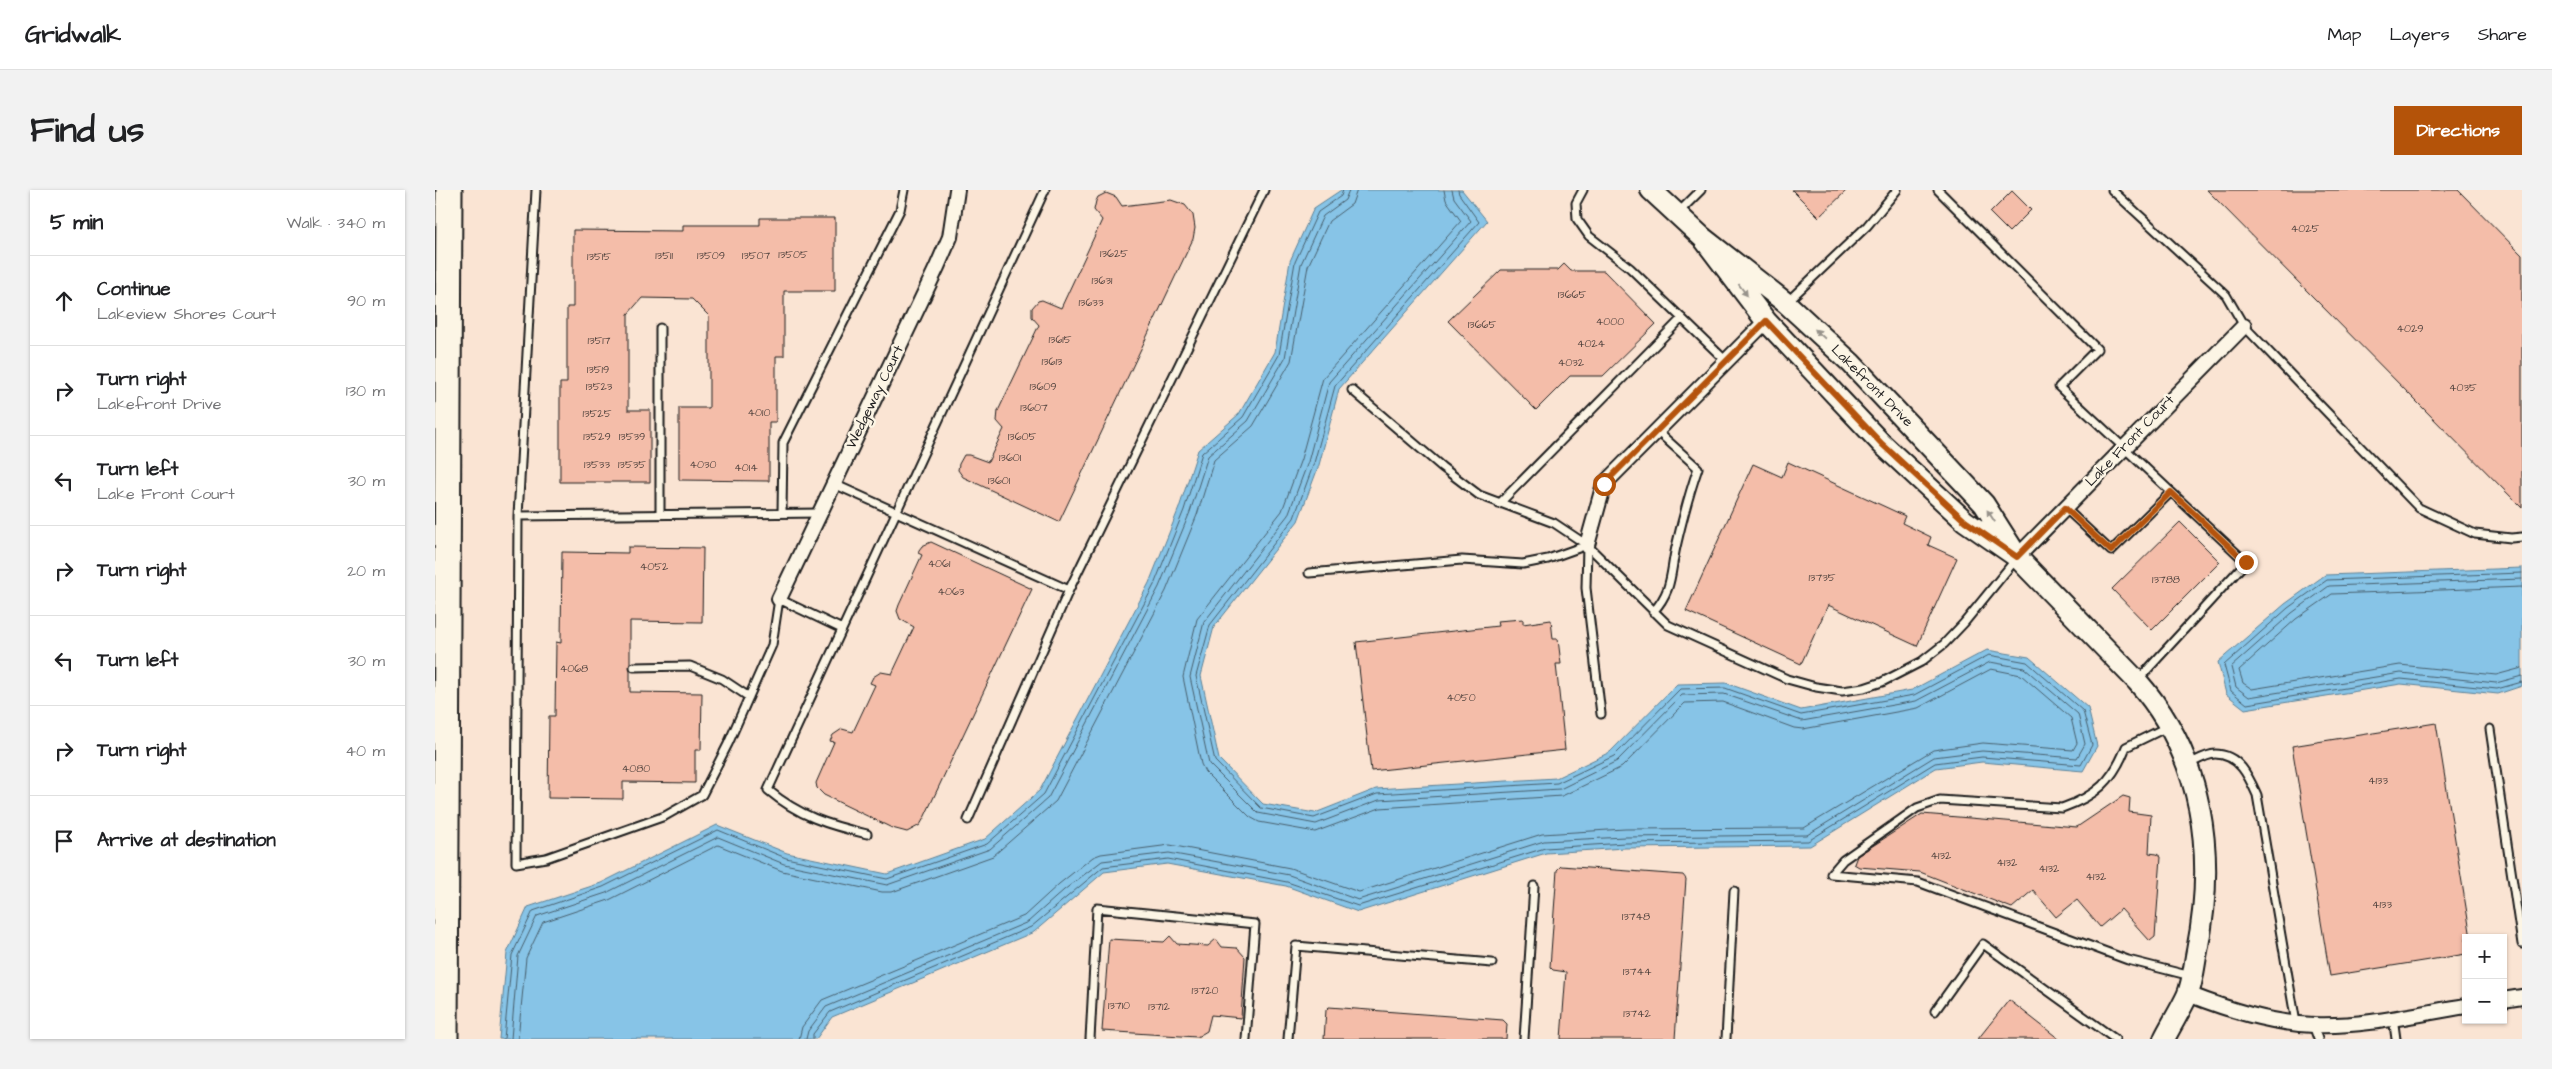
<!DOCTYPE html>
<meta charset="utf-8">
<style>
body{margin:0;font-family:"Architects Daughter",sans-serif;background:#f2f2f2;color:#202124}
.controls{position:absolute;right:15px;bottom:15px;display:grid;overflow:hidden;border-radius:0px;box-shadow:0 1px 4px #0004}
.controls button{width:45px;height:45px;display:grid;place-items:center;padding:0;border:0;border-bottom:1px solid #e0e0e0;background:#fff;color:#202124;font:25px sans-serif}
.stop{position:absolute;width:15px;height:15px;margin:-11px;border:4px solid #b45309;border-radius:50%;background:#fff}
.stop.end{background:#b45309;border-color:#fff;box-shadow:0 1px 5px #0008}
.list{margin:0;padding:0;list-style:none}
h2{display:flex;justify-content:space-between;align-items:center;height:65px;margin:0;padding:0 20px;font-size:21px}
h2 small{font-size:16px;font-weight:400;color:#757577}
.list li{display:grid;grid-template-columns:32px 1fr auto;gap:15px;align-items:center;box-sizing:border-box;height:90px;padding:0 20px;border-top:1px solid #e0e0e0}
.list b{display:block;font-size:19px;white-space:nowrap}
.list p{margin:0;font-size:16px;white-space:nowrap;color:#757577}
.list em{font-size:16px;font-style:normal;color:#757577}
.icon{flex:none;width:28px;height:28px;fill:none;stroke:currentColor;stroke-width:2;stroke-linecap:round;stroke-linejoin:round}
.map{position:relative;flex:none;width:2087px;height:849px;overflow:hidden;border-radius:0px}
header{display:flex;align-items:center;gap:30px;box-sizing:border-box;height:70px;padding:0 25px;background:#fff;border-bottom:1px solid #e0e0e0}
header strong{font-size:24px}
nav{display:flex;gap:28px;margin-inline-start:auto;font-size:18px}
.intro{display:flex;align-items:center;justify-content:space-between;box-sizing:border-box;height:120px;padding:0 30px}
h1{margin:0;font-size:35px}
.button{padding:12px 22px;border-radius:0px;background:#b45309;color:#fff;font-size:18px;font-weight:700}
main{display:flex;gap:30px;padding:0 30px}
aside{flex:1;background:#fff;border-radius:0px;box-shadow:0 1px 4px #0004}
.map>svg:first-child{display:block}
.water{fill:#87c4e7;stroke:#5c8196}
.lines{fill:none;stroke-linecap:round;stroke-linejoin:round}
.shore{stroke:#475f6d;stroke-width:1}
.building{fill:#f4bda9;stroke:#1c1c1c}
.lane-casing{stroke:#1c1c1c;stroke-width:11}
.street-casing{stroke:#1c1c1c;stroke-width:18}
.secondary-casing{stroke:#1c1c1c;stroke-width:24}
.highway-casing{stroke:#1c1c1c;stroke-width:29}
.lane{stroke:#fcf5e5;stroke-width:7}
.street{stroke:#fcf5e5;stroke-width:14}
.secondary{stroke:#fcf5e5;stroke-width:20}
.highway{stroke:#fcf5e5;stroke-width:25}
.oneway{fill:#97938b}
.route{stroke:#b45309;stroke-width:6}
.labels{text-anchor:middle;dominant-baseline:central;stroke-width:5;stroke-linejoin:round;paint-order:stroke}
.number-label{font-size:11px;fill:#52443f}
.street-label{font-size:14px;fill:#1c1c1c;stroke:#fcf5e5}
</style>
<header>
<strong>Gridwalk</strong>
<nav><a>Map</a><a>Layers</a><a>Share</a></nav>
</header>
<div class="intro"><h1>Find us</h1><a class="button">Directions</a></div>
<main>
<aside>
<h2>5 min<small>Walk · 340 m</small></h2>
<ul class="list">
<li><svg class="icon" aria-label="ahead" viewBox="0 0 24 24"><path d="M12 20V5M6 11l6-6 6 6"/></svg><div><b>Continue</b><p>Lakeview Shores Court</p></div><em>90 m</em></li>
<li><svg class="icon" aria-label="right" viewBox="0 0 24 24"><path d="M7 20v-9h11M14 6l5 5-5 5"/></svg><div><b>Turn right</b><p>Lakefront Drive</p></div><em>130 m</em></li>
<li><svg class="icon" aria-label="left" viewBox="0 0 24 24"><path d="M17 20v-9H6M10 6l-5 5 5 5"/></svg><div><b>Turn left</b><p>Lake Front Court</p></div><em>30 m</em></li>
<li><svg class="icon" aria-label="right" viewBox="0 0 24 24"><path d="M7 20v-9h11M14 6l5 5-5 5"/></svg><div><b>Turn right</b></div><em>20 m</em></li>
<li><svg class="icon" aria-label="left" viewBox="0 0 24 24"><path d="M17 20v-9H6M10 6l-5 5 5 5"/></svg><div><b>Turn left</b></div><em>30 m</em></li>
<li><svg class="icon" aria-label="right" viewBox="0 0 24 24"><path d="M7 20v-9h11M14 6l5 5-5 5"/></svg><div><b>Turn right</b></div><em>40 m</em></li>
<li><svg class="icon" aria-label="arrive" viewBox="0 0 24 24"><path d="M6 21V4h12l-3 4 3 4H6"/></svg><div><b>Arrive at destination</b></div></li>
</ul>
</aside>
<div class="map">
<svg width="2087" height="849" viewBox="0 0 2087 849">
<rect width="100%" height="100%" fill="#fae4d3"/>
<filter id="ink" filterUnits="userSpaceOnUse"><feTurbulence type="fractalNoise" baseFrequency=".02" numOctaves="2"/><feDisplacementMap in="SourceGraphic" scale="10" xChannelSelector="R" yChannelSelector="G"/><feConvolveMatrix kernelMatrix="1 2 1 2 8 2 1 2 1" color-interpolation-filters="sRGB"/></filter>
<g filter="url(#ink)">
<!-- water -->
<path class="water" d="M906,0H1027L1052,31L904,199L884,275L863,331L779,437L766,486L784,569L828,614L880,623L941,599L1121,588L1175,562L1242,494L1291,493L1366,520L1477,500L1552,460L1594,467L1653,518L1662,556L1648,581L1547,572L1501,578L1375,656L1190,658L1111,663L923,722L851,696L732,674L669,682L599,742L397,827L381,849H64L72,763L93,717L166,693L282,635L352,663L452,684L550,649L605,600L714,393L744,318L763,260L804,224L840,162L855,71L879,18Z
M2087,378V496L2063,504L1966,494L1810,519L1791,504L1783,472L1850,414L1890,385Z"/>
<g class="lines">
<!-- shore -->
<path class="shore" d="M2087,383L1892,390L1853,418L1789,475L1796,501L1812,514L1966,489L2062,499L2087,492
M2087,389L1894,396L1857,423L1796,477L1801,497L1814,507L1966,483L2061,493L2087,486
M2087,397L1897,404L1861,429L1804,480L1808,493L1817,499L1965,475L2061,485L2087,478
M69,849L77,765L98,721L168,697L283,640L351,668L452,689L552,654L609,604L719,395L749,320L767,263L808,227L844,165L860,72L883,22L906,6L908,0
M76,849L83,766L102,726L171,703L283,647L349,674L452,695L555,659L613,608L724,397L755,322L773,266L813,231L850,168L866,74L888,26L910,10L914,0
M83,849L91,768L108,732L174,710L283,655L347,681L447,702H457L558,666L621,611L731,401L762,325L779,270L818,236L856,171L873,76L894,31L917,14L922,0
M364,849L367,837L387,810L589,726L624,694L658,667L666,664L735,655L855,678L924,702L1107,644L1190,639L1369,638L1498,560L1548,553L1638,560L1642,553L1636,528L1586,485L1556,479L1483,518L1368,539L1359,538L1288,512L1250,513L1187,577L1127,606L945,618L880,642L824,632L815,627L770,582L766,574L748,487L762,429L847,321L866,269L888,188L1026,31L1011,10L1009,0
M371,849L373,841L391,817L593,732L629,700L667,671L734,663L854,685L923,710L1109,651L1190,647L1372,645L1499,567L1547,561L1642,568L1650,554L1643,524L1589,478L1555,472L1481,511L1367,531L1289,504L1247,505L1182,571L1125,599L944,610L881,634L823,623L774,574L755,487L769,432L853,325L873,272L894,192L1036,31L1019,8L1017,0
M378,849V844L395,822L596,737L668,677L733,669L852,692L923,716L1110,658L1190,653L1373,651L1500,573L1547,567L1646,575L1657,555L1648,521L1592,472L1554,465L1479,505L1366,525L1290,498L1245,499L1179,566L1122,593L942,604L879,628L826,618L780,571L761,486L775,435L859,328L879,273L900,196L1044,32L1024,4L1023,0"/>
</g>
<!-- building -->
<path class="building" d="M1357,0H1412L1384,27Z
M1772,0H2023L2087,65V318Z
M1577,1L1596,20L1574,42L1555,23Z
M671,3L681,7L687,16L736,10L750,15L758,25L760,38L758,49L624,332L528,287L523,280L524,274L529,265H534L553,272L569,239L562,231L563,221L604,135L597,127V118L603,111L607,110L626,118L667,30L659,20L661,11L663,7Z
M325,28H400V101H349V166H341V232H334V291L244,290V218H274V126L257,109L207,108L193,124V220H215V292H125V193H132V117H138V40L248,41V35H325Z
M1129,74L1136,81H1169L1221,134L1168,186H1135L1101,220L1013,131L1066,80H1123Z
M1353,272L1470,326L1467,333L1496,347L1493,355L1522,368L1482,456L1393,415L1366,474L1251,421L1318,274L1347,287Z
M1745,332L1785,372L1717,440L1677,399Z
M496,352L597,399L489,628L485,635L472,642L457,638L389,605L382,598L381,593L399,552L395,551L398,545L407,539L418,542L440,495L435,493L438,487L446,482L457,484L479,437L465,429L462,421L464,415L487,365L483,363L484,360L487,356Z
M193,357L268,358L267,432L195,431V502L267,503L266,560H260V593L188,592V609L113,608L114,526H120L121,452L126,453L127,362L193,363Z
M1088,429V434L1116,430L1118,449H1123L1126,474H1121L1130,560L936,581L921,452L1063,436L1062,431Z
M2001,533L2036,748H2031V764L1895,786L1857,556Z
M1688,606L1695,608L1694,622L1716,625L1714,663L1722,664L1726,667L1720,747L1715,751L1686,719L1665,737L1642,710L1621,727L1598,700L1577,718L1485,682L1424,677L1419,674L1422,666L1487,624L1642,637Z
M1126,676L1248,685L1251,689L1240,849H1126L1131,782L1118,780L1115,777L1122,680Z
M735,746L742,754L773,756L781,749L787,757L802,758L810,767L806,828L776,825L772,841L762,847L667,841L674,749L729,752Z
M1574,810L1624,849H1543Z
M894,817L1068,830L1072,834L1071,849H889L891,820Z"/>
<g class="lines">
<defs>
<path id="lane" d="M101,0L83,326L385,323
M1148,0L1141,13L1142,29L1154,46L1195,78L1291,171
M1503,0L1662,159L1624,197L1811,372L1702,491
M1677,0L1791,105L1809,136L1984,318L2040,344L2076,348L2087,347
M1243,23L1266,0
M1351,113L1432,36L1462,0
M917,200L1007,277L1044,305L1119,333L1152,355L1233,435L1352,489L1381,497L1407,501L1429,498L1447,492L1486,472L1509,454L1529,433L1581,369
M399,294L634,400L829,0
M1064,314L1247,128
M1630,318L1676,361L1736,302
M347,323L348,253L465,20L469,0
M225,324V138
M83,326L81,673L111,668L230,626L267,605L293,554L337,455L344,409L407,439
M1152,355L1151,398L1166,524
M874,383L1027,370L1088,374L1113,369L1152,355
M1218,422C1238,400 1235,384 1241,357C1247,331 1254,304 1263,278L1222,241
M199,477L255,476L287,489L314,507
M1732,537L1691,557C1678,591 1661,606 1627,618L1505,610L1482,618L1408,670L1396,684L1483,692L1693,770L1756,786
M2055,539L2087,754
M1754,574C1761,571 1772,564 1780,564C1804,564 1814,587 1822,605L1861,833
M533,630L634,400
M432,644C393,635 364,626 333,600L610,0
M1500,821L1548,754L1680,849
M1958,827L1961,849
M1878,835L1883,849
M655,849L662,718L820,734L811,849
M853,849L861,756L1057,773
M1089,849L1099,696
M1291,849L1299,701"/>
<path id="street" d="M1152,355L1169,294L1331,131
M1582,367L1809,136
M344,409L502,77L515,47L522,0
M1753,804C1794,820 1835,833 1879,835C1929,837 1981,824 2031,816
M2068,810L2087,807"/>
<path id="secondary" d="M1216,0L1268,48L1351,113L1416,173L1549,314L1577,358
M1268,48L1331,131L1447,254L1530,331L1582,367L1702,491C1769,567 1781,665 1762,761C1759,775 1758,793 1752,806C1745,821 1736,835 1729,849"/>
<path id="highway" d="M10,849L14,0"/>
</defs>
<!-- lane casing -->
<use href="#lane" class="lane-casing"/>
<!-- street casing -->
<use href="#street" class="street-casing"/>
<!-- secondary casing -->
<use href="#secondary" class="secondary-casing"/>
<!-- highway casing -->
<use href="#highway" class="highway-casing"/>
<!-- lane -->
<use href="#lane" class="lane"/>
<!-- street -->
<use href="#street" class="street"/>
<!-- secondary -->
<use href="#secondary" class="secondary"/>
<!-- highway -->
<use href="#highway" class="highway"/>
</g>
<!-- one-way arrows -->
<defs><path id="oneway-solid" d="M-6-.8H1V-3.2L6.5 0L1 3.2V.8H-6Z" transform="scale(1.25)"/></defs>
<g class="oneway">
<use href="#oneway-solid" transform="translate(1308 100) rotate(53)"/>
<use href="#oneway-solid" transform="translate(1385 144) rotate(-137)"/>
<use href="#oneway-solid" transform="translate(1556 326) rotate(-123)"/>
</g>
</g>
<g class="lines" filter="url(#ink)">
<!-- route -->
<path class="route" d="M1169,294L1331,131L1447,254L1530,331L1582,367L1630,318L1676,361L1736,302L1811,372"/>
</g>
<g class="labels">
<!-- number labels -->
<g class="number-label">
<text x="1870" y="38">4025</text>
<text x="679" y="63">13625</text>
<text x="358" y="64">13505</text>
<text x="229" y="65">13511</text>
<text x="276" y="65">13509</text>
<text x="321" y="65">13507</text>
<text x="164" y="66">13515</text>
<text x="667" y="90">13631</text>
<text x="1137" y="104">13665</text>
<text x="656" y="112">13633</text>
<text x="1175" y="131">4000</text>
<text x="1047" y="134">13665</text>
<text x="1975" y="138">4029</text>
<text x="625" y="149">13615</text>
<text x="164" y="150">13517</text>
<text x="1156" y="153">4024</text>
<text x="617" y="171">13613</text>
<text x="1136" y="172">4032</text>
<text x="163" y="179">13519</text>
<text x="164" y="196">13523</text>
<text x="608" y="196">13609</text>
<text x="2028" y="197">4035</text>
<text x="599" y="217">13607</text>
<text x="324" y="222">4010</text>
<text x="162" y="223">13525</text>
<text x="162" y="246">13529</text>
<text x="197" y="246">13539</text>
<text x="587" y="246">13605</text>
<text x="575" y="267">13601</text>
<text x="162" y="274">13533</text>
<text x="197" y="274">13535</text>
<text x="268" y="274">4030</text>
<text x="311" y="277">4014</text>
<text x="564" y="290">13601</text>
<text x="504" y="373">4061</text>
<text x="219" y="376">4052</text>
<text x="1387" y="387">13735</text>
<text x="1731" y="389">13788</text>
<text x="516" y="401">4063</text>
<text x="139" y="478">4068</text>
<text x="1026" y="507">4050</text>
<text x="201" y="578">4080</text>
<text x="1943" y="590">4133</text>
<text x="1506" y="665">4132</text>
<text x="1572" y="672">4132</text>
<text x="1614" y="678">4132</text>
<text x="1661" y="686">4132</text>
<text x="1947" y="714">4133</text>
<text x="1201" y="726">13748</text>
<text x="1202" y="781">13744</text>
<text x="770" y="800">13720</text>
<text x="684" y="815">13710</text>
<text x="724" y="816">13712</text>
<text x="1202" y="823">13742</text>
</g>
<!-- street labels -->
<g class="street-label">
<text transform="translate(1437 196) rotate(45)">Lakefront Drive</text>
<text transform="translate(440 207) rotate(-64)">Wedgeway Court</text>
<text transform="translate(1695 251) rotate(-46)">Lake Front Court</text>
</g>
</g>
</svg>
<div class="controls">
<button>+</button>
<button>−</button>
</div>
<div class="stop" style="left:1169px;top:294px"></div>
<div class="stop end" style="left:1811px;top:372px"></div>
</div>
</main>
